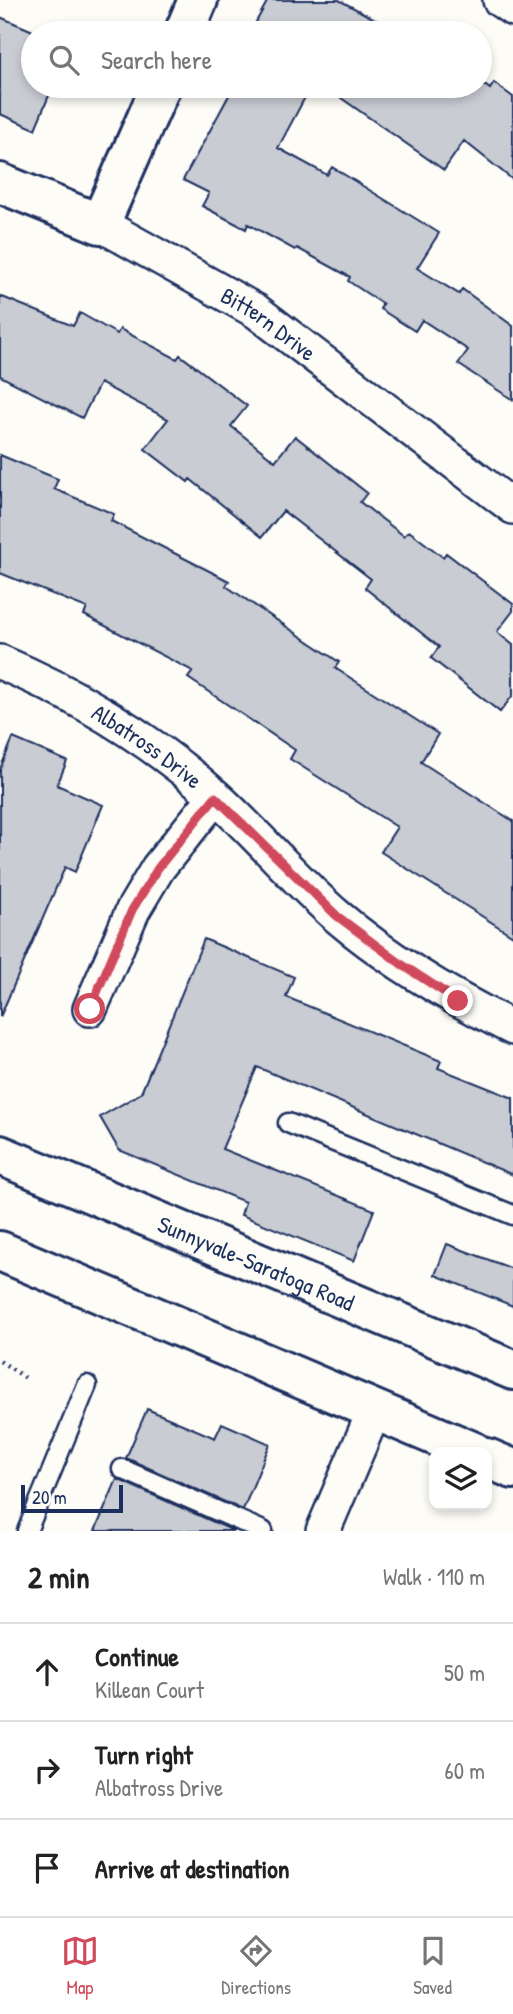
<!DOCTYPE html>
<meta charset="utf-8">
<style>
body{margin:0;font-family:"Patrick Hand",sans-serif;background:#f6f6f6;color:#222}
.controls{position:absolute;right:21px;bottom:21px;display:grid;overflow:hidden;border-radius:14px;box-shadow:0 4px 10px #0003}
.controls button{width:63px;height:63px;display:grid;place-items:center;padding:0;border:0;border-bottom:2px solid #e0e0e0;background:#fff;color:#222;font:35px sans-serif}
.scale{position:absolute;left:21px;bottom:18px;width:102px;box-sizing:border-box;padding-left:7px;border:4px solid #1b2f5e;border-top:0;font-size:19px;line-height:24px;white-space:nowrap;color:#1b2f5e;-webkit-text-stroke:5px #fdfcf7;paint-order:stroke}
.stop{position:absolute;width:21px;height:21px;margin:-16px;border:5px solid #d1495b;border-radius:50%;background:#fff}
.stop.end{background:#d1495b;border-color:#fff;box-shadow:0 2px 7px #0008}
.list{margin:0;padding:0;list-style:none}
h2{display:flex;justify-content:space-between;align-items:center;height:91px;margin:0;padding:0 28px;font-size:30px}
h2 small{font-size:23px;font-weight:400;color:#767676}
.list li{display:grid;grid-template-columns:46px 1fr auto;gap:21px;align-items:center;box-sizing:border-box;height:98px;padding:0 28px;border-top:2px solid #e0e0e0}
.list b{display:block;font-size:26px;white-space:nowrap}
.list p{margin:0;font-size:23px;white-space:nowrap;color:#767676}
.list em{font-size:23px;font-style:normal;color:#767676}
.icon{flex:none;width:38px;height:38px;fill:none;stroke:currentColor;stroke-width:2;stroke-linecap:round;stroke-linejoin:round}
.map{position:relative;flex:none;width:513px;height:1531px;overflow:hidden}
.search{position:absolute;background:#fff;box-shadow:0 4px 10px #0003;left:21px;right:21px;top:21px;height:77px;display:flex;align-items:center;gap:18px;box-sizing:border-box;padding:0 24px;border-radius:38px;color:#767676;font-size:26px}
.sheet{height:385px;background:#fff}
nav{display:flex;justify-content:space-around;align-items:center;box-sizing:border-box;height:98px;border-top:2px solid #e0e0e0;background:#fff;font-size:19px;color:#767676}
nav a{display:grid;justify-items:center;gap:4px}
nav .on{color:#d1495b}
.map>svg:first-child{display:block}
.building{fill:#c9ccd3;stroke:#1b2f5e;stroke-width:2}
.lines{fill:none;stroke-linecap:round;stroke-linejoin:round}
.lane-casing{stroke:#1b2f5e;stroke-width:23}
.street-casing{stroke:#1b2f5e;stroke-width:38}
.secondary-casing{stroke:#1b2f5e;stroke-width:44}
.primary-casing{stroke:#1b2f5e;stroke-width:44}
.path{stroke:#1b2f5e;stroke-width:4.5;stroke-dasharray:2 5;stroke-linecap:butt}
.lane{stroke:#fdfcf7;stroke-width:18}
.street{stroke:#fdfcf7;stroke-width:33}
.secondary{stroke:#fdfcf7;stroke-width:38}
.primary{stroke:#fdfcf7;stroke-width:38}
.route{stroke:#d1495b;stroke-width:9}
.labels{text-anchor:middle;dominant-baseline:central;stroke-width:5;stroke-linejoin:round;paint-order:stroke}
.street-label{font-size:23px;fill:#1b2f5e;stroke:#fdfcf7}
</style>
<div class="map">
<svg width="513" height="1531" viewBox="0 0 513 1531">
<rect width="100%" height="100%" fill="#fdfcf7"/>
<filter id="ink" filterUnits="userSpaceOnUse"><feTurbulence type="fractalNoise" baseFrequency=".0143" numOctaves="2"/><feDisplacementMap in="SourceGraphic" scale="14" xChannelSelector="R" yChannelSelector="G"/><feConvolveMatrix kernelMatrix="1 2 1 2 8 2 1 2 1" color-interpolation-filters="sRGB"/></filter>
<g filter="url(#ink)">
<!-- building -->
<path class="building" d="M268,0H339L401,33H250Z
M0,17L33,31V86H53L35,129L0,114Z
M494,83L513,97V180L464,141L444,170L324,86H486L490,89Z
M234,86H311L278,148L327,175L332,167L439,233L417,268L459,294L462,289L513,326V400L458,364L468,350L422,320L415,331L380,309L383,304L348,281L350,277L297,248L295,250L248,224L246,229L202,206L209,193L183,180Z
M0,296L73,326L80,313L117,334L120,329L177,359L180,355L247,406L231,426L275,461L295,436L367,493L360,502L404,536L409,531L443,557L446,553L513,604V611L497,632L513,645V695L500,712L431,658L439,647L365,588L371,579L283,511L262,537L190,479L188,482L145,449L168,419L100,383L82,418L0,376Z
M0,455L58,479L54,489L114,514L111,521L229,581L226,586L339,662L335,668L438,734L421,762L513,821V936L381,852L397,827L290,759L295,750L188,678L193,671L84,615L87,608L0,573Z
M13,738L67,761L57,785L103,805L75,872L65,867L0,1017V769Z
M204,939L294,977L286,997L441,1061L438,1068L513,1098V1175L257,1067L222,1149L374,1210L354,1261L241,1215L245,1202L119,1150L100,1117L141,1093Z
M447,1244L513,1269V1306L435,1275Z
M147,1409L215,1438L222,1423L270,1444L243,1510L126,1458Z
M117,1479L234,1531H95Z"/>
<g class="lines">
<defs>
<path id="lane" d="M288,1123L513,1215
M122,1469L263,1531
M27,1531L87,1385"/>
<g id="street">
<path d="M500,0L513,9"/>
<path id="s1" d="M100,224L256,311L513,507"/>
<path id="s2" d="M0,662C78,695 153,741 216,797C258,835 295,880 338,917C391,962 451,997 513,1028"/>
<path d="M90,1009L133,910L158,868L215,797"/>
<path d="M323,1531L375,1409"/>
</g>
<path id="secondary" d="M184,33L198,0
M0,183L100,224L161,86"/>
<g id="primary">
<path id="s3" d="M0,1155L513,1370"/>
<path d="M0,1251L474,1452"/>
<path d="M487,1458L513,1469"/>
</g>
</defs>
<!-- lane casing -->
<use href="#lane" class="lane-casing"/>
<!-- street casing -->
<use href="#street" class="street-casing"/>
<!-- secondary casing -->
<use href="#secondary" class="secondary-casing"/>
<!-- primary casing -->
<use href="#primary" class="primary-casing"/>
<!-- path -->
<path class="path" d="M0,1361L29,1380"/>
<!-- lane -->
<use href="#lane" class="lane"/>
<!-- street -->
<use href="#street" class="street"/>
<!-- secondary -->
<use href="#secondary" class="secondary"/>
<!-- primary -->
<use href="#primary" class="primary"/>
</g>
</g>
<g class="lines" filter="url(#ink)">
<!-- route -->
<path class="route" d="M90,1009L132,910L158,868L215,797L337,916L404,966L458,1001"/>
</g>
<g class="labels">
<!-- street labels -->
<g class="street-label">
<text stroke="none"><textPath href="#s1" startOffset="196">Bittern Drive</textPath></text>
<text stroke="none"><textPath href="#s2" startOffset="170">Albatross Drive</textPath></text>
<text stroke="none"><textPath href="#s3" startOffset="278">Sunnyvale-Saratoga Road</textPath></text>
</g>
</g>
</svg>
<div class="controls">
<button><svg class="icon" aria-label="layers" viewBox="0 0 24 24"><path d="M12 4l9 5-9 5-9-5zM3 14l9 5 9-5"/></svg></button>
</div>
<div class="scale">20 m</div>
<div class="stop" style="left:90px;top:1009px"></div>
<div class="stop end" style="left:458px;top:1001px"></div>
<div class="search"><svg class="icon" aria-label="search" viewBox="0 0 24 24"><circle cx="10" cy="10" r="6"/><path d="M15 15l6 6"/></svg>Search here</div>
</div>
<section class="sheet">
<h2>2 min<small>Walk · 110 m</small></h2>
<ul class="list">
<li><svg class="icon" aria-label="ahead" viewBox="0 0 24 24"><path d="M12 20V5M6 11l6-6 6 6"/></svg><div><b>Continue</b><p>Killean Court</p></div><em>50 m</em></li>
<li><svg class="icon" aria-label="right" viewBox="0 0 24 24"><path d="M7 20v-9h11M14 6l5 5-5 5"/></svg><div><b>Turn right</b><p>Albatross Drive</p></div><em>60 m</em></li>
<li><svg class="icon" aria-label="arrive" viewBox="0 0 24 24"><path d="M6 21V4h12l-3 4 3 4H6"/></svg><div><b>Arrive at destination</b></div></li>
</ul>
</section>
<nav>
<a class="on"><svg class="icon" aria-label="map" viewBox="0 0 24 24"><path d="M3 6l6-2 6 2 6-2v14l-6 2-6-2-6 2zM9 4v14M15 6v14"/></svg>Map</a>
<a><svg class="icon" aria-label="directions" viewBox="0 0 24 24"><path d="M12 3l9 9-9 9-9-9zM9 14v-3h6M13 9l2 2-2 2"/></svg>Directions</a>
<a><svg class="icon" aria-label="saved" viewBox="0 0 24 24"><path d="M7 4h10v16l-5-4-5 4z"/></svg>Saved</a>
</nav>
